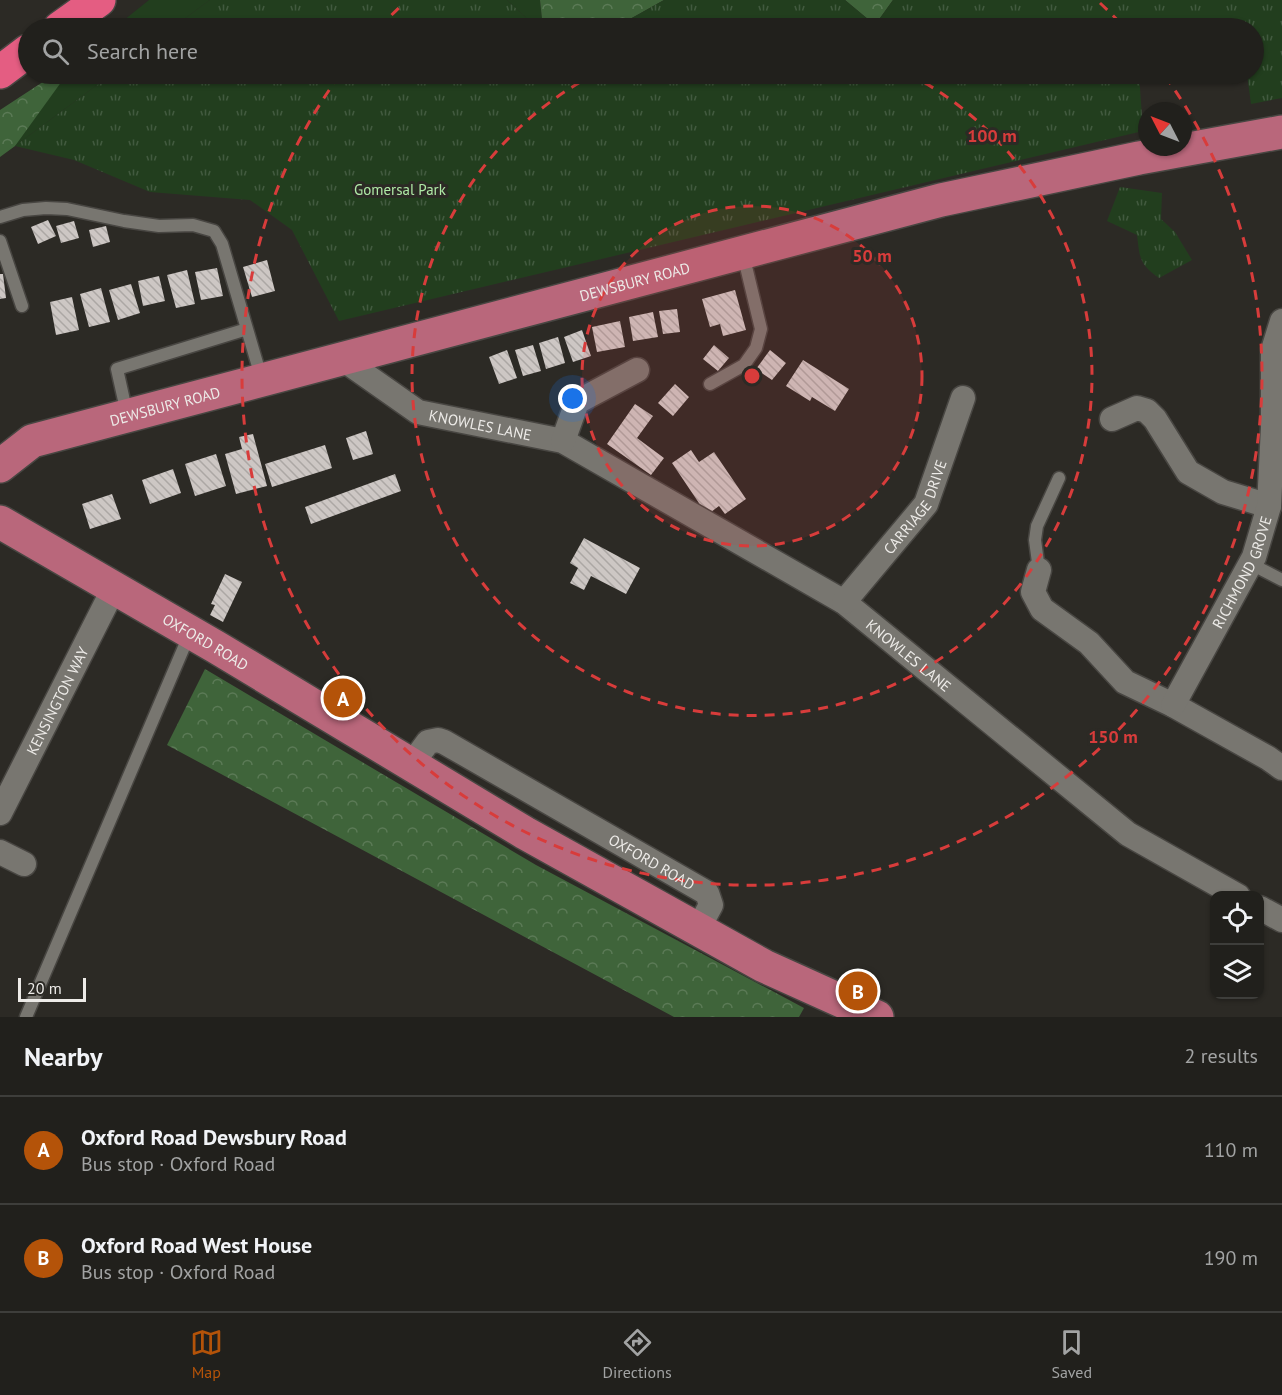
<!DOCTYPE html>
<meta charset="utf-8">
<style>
body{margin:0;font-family:"PT Sans",sans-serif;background:#2d2d29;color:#f1f3f6}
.controls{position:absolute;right:18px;bottom:18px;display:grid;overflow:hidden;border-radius:12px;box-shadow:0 2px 4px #0004}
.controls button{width:54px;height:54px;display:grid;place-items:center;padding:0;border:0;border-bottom:2px solid #3e3e3b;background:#21201c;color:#f1f3f6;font:30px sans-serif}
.compass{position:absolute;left:1138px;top:102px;width:54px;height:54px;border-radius:50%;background:#21201c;box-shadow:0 2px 4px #0004;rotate:312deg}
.scale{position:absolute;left:18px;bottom:15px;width:68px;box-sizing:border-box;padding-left:6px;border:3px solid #edebe8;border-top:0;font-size:16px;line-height:21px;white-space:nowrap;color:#edebe8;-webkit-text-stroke:4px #2c2a25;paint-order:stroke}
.you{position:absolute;left:573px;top:399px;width:21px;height:21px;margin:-15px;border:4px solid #fff;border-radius:50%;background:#1a73e8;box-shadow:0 0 0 9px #1a73e833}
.badge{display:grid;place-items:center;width:39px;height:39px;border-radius:50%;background:#b45309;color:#fff;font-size:20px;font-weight:700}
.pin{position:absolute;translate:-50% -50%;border:3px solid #fff;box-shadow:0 2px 6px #0006}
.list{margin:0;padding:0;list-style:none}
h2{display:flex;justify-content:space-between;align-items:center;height:78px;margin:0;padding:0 24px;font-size:26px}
h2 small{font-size:20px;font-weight:400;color:#a2a3a3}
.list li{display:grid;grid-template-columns:39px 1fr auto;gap:18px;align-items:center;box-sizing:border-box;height:108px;padding:0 24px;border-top:2px solid #3e3e3b}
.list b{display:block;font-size:22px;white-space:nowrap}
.list p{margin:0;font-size:20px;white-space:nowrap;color:#a2a3a3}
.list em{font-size:20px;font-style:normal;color:#a2a3a3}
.icon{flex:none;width:33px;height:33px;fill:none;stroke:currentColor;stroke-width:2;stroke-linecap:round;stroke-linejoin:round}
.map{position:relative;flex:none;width:1282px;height:1017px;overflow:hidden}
.search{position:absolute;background:#21201c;box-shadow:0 2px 4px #0004;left:18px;right:18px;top:18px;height:66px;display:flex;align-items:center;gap:15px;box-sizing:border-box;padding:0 21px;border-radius:33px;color:#a2a3a3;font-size:22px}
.sheet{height:294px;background:#21201c}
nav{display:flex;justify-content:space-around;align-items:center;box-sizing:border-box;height:84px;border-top:2px solid #3e3e3b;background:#21201c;font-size:16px;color:#a2a3a3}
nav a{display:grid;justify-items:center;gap:3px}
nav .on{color:#b45309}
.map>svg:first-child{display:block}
.grass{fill:#223e1e}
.forest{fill:url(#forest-crowns)}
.park{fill:url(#park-tufts)}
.building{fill:url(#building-back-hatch)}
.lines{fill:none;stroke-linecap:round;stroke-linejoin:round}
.service-casing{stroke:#484642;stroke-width:15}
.minor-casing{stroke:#484642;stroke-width:27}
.primary-casing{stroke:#484642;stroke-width:36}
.motorway-casing{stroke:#484642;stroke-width:36}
.service{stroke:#787670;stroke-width:12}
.minor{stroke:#787670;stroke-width:24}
.primary{stroke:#b9677b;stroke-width:33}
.motorway{stroke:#e45d82;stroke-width:33}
.ring{fill:none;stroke:#d83c3b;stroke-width:3;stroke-dasharray:10 8}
.labels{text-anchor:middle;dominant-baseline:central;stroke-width:6;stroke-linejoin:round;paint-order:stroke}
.park-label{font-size:15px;fill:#afeaa6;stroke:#2c2a25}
.street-label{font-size:15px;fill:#edebe8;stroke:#2c2a25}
.centre{fill:#d83c3b;stroke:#2c2a25;stroke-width:3}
.ring-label{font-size:18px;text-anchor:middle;font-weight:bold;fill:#d83c3b;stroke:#2c2a25;stroke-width:6;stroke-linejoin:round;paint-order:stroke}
</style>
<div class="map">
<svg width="1282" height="1017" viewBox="0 0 1282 1017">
<defs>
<pattern id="forest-crowns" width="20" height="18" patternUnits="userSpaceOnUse" patternTransform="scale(1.5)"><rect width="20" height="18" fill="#3f643a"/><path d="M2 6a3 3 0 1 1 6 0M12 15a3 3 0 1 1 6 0" fill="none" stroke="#5b7a56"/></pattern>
<pattern id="park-tufts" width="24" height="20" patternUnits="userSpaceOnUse" patternTransform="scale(1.5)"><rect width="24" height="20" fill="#223e1e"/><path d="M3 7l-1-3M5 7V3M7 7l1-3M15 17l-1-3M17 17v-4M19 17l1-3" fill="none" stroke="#425a3f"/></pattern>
<pattern id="building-back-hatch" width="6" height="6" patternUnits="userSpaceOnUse" patternTransform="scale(1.5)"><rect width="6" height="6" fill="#cdc7c4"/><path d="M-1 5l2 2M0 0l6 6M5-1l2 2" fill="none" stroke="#aca7a4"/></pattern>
</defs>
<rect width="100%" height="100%" fill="#2c2a25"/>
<!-- grass -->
<path class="grass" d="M149,0H210L172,28H114Z
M507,0H540L543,28H537Z
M66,74H112L7,152Z"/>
<!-- forest -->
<path class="forest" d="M540,0H664L614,28H543Z
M845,0H893L875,25Z
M55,74H67L15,146L0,157V110Z
M205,669L536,865L804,1008L799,1017H674L167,745Z"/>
<!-- park -->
<path class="park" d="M210,0H507L537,28H172Z
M664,0H845L875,25L893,0H1282V98L1251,104L1247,74H1254V28H614Z
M112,74H1139L1143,131L339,321L292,230L250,200L150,192L74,160L15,146Z
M1120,187L1162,193L1161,219L1175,232L1192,260L1159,278C1139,264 1140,258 1137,235L1107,221Z"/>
<!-- building -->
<path class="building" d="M48,220L56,236L38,244L31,227Z
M74,221L79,238L61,243L56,226Z
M106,226L110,242L93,247L89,230Z
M267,260L275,291L252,297L243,267Z
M217,268L223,296L201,300L195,272Z
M187,270L195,304L176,308L167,275Z
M0,274H3L6,298L0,299Z
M159,276L165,301L143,306L138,281Z
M131,284L140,313L118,320L109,290Z
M101,288L110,322L89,327L80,294Z
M735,290L746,330L723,336L720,324L710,327L702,299Z
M72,297L79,330L56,335L50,302Z
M677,309L680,332L663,334L659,311Z
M653,312L658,337L633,341L629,317Z
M620,321L625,347L597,352L592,327Z
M582,330L591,356L573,362L564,337Z
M558,337L565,363L546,369L539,343Z
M533,345L541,371L523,376L515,350Z
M714,345L729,358L718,371L703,359Z
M507,350L517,378L499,384L489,357Z
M770,350L786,363L772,380L756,369Z
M803,360L849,389L835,411L812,397L810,401L786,386Z
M675,384L689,397L673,416L658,403Z
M635,404L653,416L637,438L664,458L651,475L607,444Z
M366,431L373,454L353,460L346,438Z
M253,434L267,486L236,494L225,454L242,449L239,437Z
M325,445L332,468L272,487L265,464Z
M691,450L699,462L714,452L746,499L725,514L719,506L707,515L672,463Z
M216,454L226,486L195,496L185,464Z
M173,469L181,493L150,504L142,480Z
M395,474L401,491L311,524L305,507Z
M112,494L121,519L90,529L82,504Z
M584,538L640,568L626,594L591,576L584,590L570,583L578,568L570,563Z
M225,574L242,582L223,622L210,615L215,605L211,604Z"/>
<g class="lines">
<defs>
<path id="service" d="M0,217L23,210L46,208L67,209L124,221L159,226L193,225L214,231L222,244L262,380
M0,241L22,306
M710,384L744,365L756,348L761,329L743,254
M127,414L117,369L247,329
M1251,564L1282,580
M1039,570L1035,540L1037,526L1059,478
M26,1017L190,633"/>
<g id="minor">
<path id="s1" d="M344,360L418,412L563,441L844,602L1128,834L1238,896"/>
<path d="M1112,419L1137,408L1147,411L1155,419L1188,472L1223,492L1269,506"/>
<path d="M563,441L577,402L637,370"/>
<path d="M1039,570L1033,592L1042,609L1089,643L1125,682L1173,705L1268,758L1282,768"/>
<path id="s2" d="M844,602L926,504L963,398"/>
<path id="s3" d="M1173,705L1254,557L1269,506L1273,427V350L1282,321"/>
<path id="s4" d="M411,765L428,742L438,740L444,742L707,893L711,905L698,929"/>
<path id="s5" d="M0,813L114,588"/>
<path d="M0,852L24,864"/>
<path d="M1260,908L1282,920"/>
</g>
<g id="primary">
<path id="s6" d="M0,466L32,441L941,200L1139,158L1282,132"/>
<path id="s7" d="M0,522L216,647L525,833L764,966L877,1017"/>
</g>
<path id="motorway" d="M60,28L99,0
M0,72L28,51"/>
</defs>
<!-- service casing -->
<use href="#service" class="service-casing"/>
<!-- minor casing -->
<use href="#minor" class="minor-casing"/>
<!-- primary casing -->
<use href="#primary" class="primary-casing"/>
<!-- motorway casing -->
<use href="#motorway" class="motorway-casing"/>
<!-- service -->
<use href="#service" class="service"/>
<!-- minor -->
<use href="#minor" class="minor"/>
<!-- primary -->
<use href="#primary" class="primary"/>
<!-- motorway -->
<use href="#motorway" class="motorway"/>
</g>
<!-- distance rings -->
<circle cx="752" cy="376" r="170" fill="#d83c3b" fill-opacity=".12"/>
<g class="ring">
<circle cx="752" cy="376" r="170"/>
<path d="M909 74A340 340 0 1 1 595 74"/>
<path d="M379 28A510 510 0 0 1 404 3M1100 3A510 510 0 0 1 1125 28M1165 76A510 510 0 1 1 339 76"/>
</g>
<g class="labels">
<!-- park labels -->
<g class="park-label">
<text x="400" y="189">Gomersal Park</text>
</g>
<!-- street labels -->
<g class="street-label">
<text stroke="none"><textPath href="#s6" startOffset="664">DEWSBURY ROAD</textPath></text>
<text stroke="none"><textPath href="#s6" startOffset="178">DEWSBURY ROAD</textPath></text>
<text stroke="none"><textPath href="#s1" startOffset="154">KNOWLES LANE</textPath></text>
<text stroke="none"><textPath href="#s2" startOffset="120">CARRIAGE DRIVE</textPath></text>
<text stroke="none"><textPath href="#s3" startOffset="150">RICHMOND GROVE</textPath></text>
<text stroke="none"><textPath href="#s7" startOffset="238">OXFORD ROAD</textPath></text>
<text stroke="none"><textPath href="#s1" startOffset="646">KNOWLES LANE</textPath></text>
<text stroke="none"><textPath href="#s5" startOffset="126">KENSINGTON WAY</textPath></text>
<text stroke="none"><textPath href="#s4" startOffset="285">OXFORD ROAD</textPath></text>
</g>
</g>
<circle cx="752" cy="376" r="9" class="centre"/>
<g class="ring-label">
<text x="992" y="142">100 m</text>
<text x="872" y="262">50 m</text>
<text x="1113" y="743">150 m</text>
</g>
</svg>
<div class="controls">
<button><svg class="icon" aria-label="locate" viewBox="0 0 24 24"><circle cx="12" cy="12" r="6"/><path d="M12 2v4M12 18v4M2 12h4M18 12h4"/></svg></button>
<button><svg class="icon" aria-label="layers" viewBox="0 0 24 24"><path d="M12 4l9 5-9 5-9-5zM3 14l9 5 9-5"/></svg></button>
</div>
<svg class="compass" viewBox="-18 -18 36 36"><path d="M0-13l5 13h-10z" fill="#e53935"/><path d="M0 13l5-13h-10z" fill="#a2a3a3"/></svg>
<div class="scale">20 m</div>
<div class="you"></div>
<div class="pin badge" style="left:343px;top:698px">A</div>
<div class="pin badge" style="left:858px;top:991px">B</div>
<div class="search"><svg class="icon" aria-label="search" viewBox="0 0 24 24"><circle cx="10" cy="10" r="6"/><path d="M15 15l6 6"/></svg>Search here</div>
</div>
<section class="sheet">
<h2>Nearby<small>2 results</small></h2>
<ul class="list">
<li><span class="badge">A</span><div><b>Oxford Road Dewsbury Road</b><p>Bus stop · Oxford Road</p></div><em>110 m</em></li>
<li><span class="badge">B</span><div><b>Oxford Road West House</b><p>Bus stop · Oxford Road</p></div><em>190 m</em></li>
</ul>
</section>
<nav>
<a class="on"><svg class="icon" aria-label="map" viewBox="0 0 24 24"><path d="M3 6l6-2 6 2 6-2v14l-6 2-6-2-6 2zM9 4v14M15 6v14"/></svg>Map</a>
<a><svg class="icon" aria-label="directions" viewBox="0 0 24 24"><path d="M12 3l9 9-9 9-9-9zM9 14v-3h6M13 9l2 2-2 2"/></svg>Directions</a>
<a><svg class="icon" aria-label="saved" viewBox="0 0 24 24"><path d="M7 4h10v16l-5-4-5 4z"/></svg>Saved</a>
</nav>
